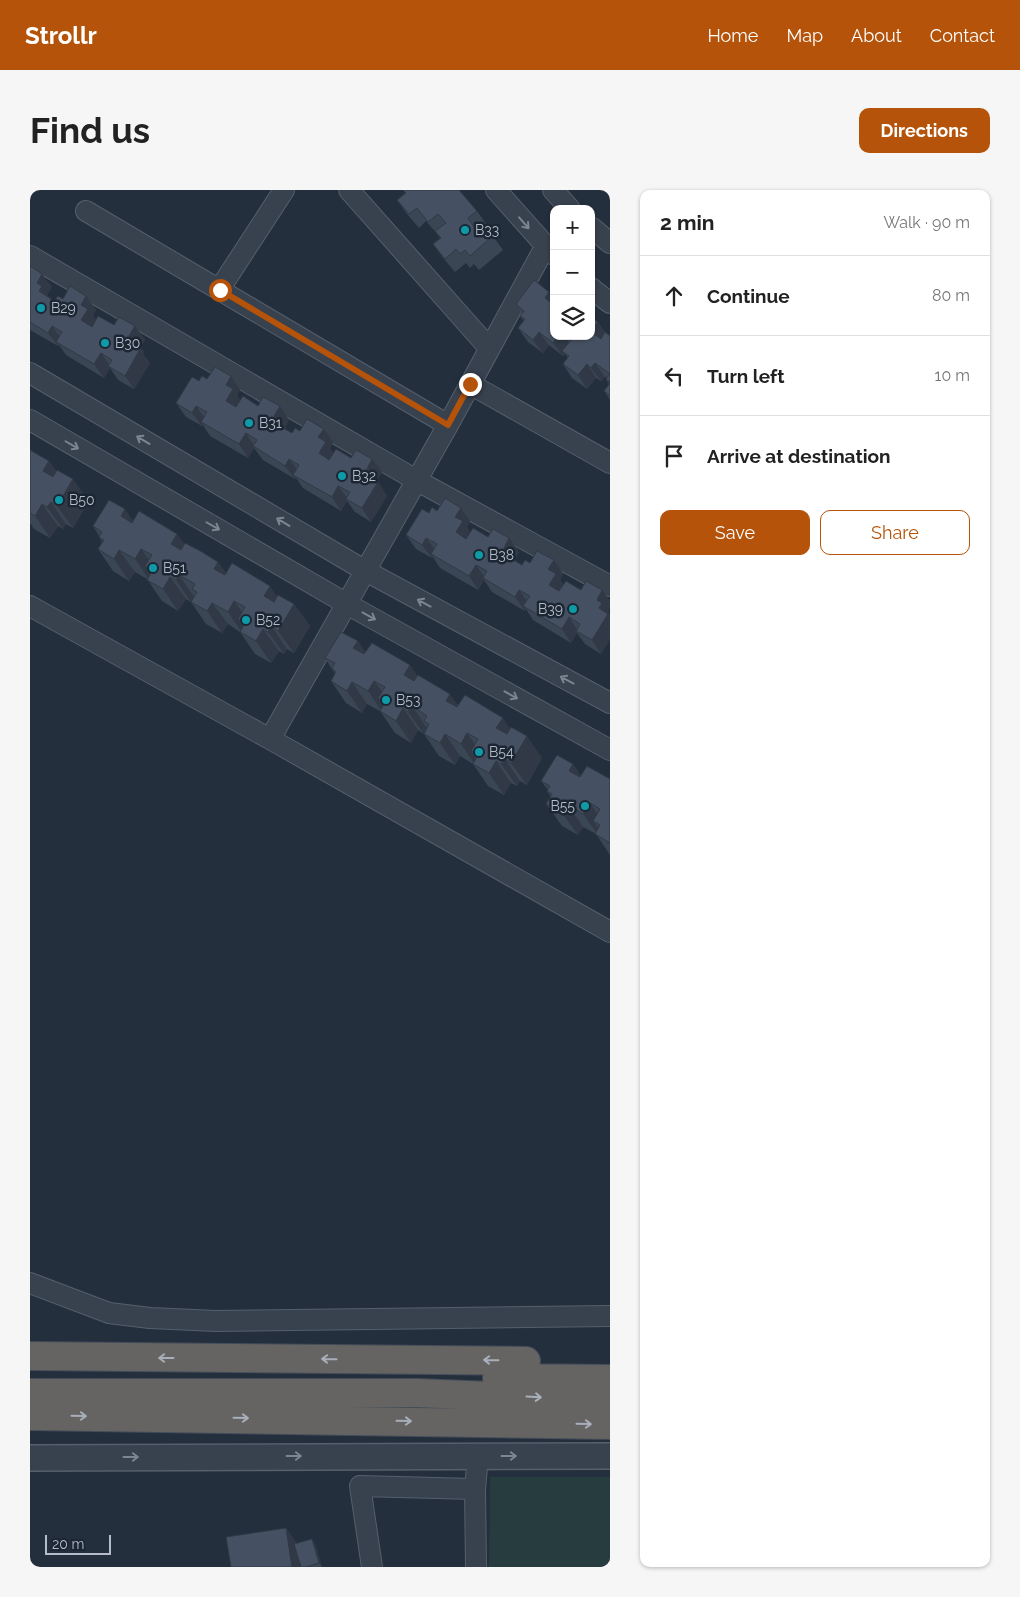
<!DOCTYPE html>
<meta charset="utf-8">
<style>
body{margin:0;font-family:Raleway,sans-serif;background:#f6f6f6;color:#222}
.controls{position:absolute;right:15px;top:15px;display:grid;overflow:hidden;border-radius:10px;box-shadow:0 1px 4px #0004}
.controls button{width:45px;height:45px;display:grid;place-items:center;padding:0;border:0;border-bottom:1px solid #e0e0e0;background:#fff;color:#222;font:25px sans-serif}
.scale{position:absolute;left:15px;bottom:12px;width:66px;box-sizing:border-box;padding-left:5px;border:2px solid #b4bcc9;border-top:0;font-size:14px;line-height:18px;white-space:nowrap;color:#b4bcc9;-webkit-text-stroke:4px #1d2633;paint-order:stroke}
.stop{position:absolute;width:15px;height:15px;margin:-11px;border:4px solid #b45309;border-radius:50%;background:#fff}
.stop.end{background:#b45309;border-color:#fff;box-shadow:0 1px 5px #0008}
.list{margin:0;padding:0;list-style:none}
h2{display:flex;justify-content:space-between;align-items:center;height:65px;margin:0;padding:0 20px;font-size:21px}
h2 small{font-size:16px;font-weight:400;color:#767676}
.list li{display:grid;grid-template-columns:32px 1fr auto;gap:15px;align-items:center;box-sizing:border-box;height:80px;padding:0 20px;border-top:1px solid #e0e0e0}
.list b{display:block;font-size:19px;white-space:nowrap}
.list em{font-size:16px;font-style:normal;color:#767676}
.actions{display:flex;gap:10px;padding:15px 20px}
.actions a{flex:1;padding:11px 0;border:1px solid #b45309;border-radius:10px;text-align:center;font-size:18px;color:#b45309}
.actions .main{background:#b45309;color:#fff}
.icon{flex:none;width:28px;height:28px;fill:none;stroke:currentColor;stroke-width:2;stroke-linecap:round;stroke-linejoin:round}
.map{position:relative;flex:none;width:580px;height:1377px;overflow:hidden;border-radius:10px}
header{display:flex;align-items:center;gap:30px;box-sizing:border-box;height:70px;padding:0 25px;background:#b45309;color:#fff}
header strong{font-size:24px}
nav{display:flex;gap:28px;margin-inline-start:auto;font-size:18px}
.intro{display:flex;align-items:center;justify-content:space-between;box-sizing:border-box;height:120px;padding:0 30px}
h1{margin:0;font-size:35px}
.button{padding:12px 22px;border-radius:10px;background:#b45309;color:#fff;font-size:18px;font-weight:700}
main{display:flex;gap:30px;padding:0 30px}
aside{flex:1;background:#fff;border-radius:10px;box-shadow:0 1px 4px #0004}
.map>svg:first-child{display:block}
.green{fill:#263c3f}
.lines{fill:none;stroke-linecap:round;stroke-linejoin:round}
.minor-casing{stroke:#565f6c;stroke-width:22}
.tertiary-casing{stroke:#565f6c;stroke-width:28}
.trunk-casing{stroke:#434c59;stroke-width:30}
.minor{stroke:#38414e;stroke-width:20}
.tertiary{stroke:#38414e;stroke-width:25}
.trunk{stroke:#656462;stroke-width:28}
.wall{fill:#3b4654}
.shaded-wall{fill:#303945}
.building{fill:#455162;stroke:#303945}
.oneway{stroke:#7c8592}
.oneway2{stroke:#a8afba}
.route{stroke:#b45309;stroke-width:6}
.culture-dot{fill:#0f9aa8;stroke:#1d2633;stroke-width:2}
.labels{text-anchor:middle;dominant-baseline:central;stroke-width:5;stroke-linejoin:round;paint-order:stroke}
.poi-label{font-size:14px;fill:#b4bcc9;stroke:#1d2633;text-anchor:start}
</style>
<header>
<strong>Strollr</strong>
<nav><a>Home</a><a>Map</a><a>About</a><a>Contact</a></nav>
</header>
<div class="intro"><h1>Find us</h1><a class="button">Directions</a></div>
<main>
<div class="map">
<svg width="580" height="1377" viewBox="0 0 580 1377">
<rect width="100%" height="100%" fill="#242f3e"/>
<!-- green -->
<path class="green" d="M460,1287H580V1377H459Z"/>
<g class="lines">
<defs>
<path id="minor" d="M319,0L459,158
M466,0L524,65
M523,0L540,19
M56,21L418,235
M561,37L580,53
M0,66L386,290L580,396
M561,98L580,113
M189,100L254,0
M0,183L334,380L580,513
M440,194L580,273
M0,230L317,414L580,560
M0,416L240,549L580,742
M240,549L418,235L515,57
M0,1093L79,1123L120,1128L186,1131L580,1126
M342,1377L330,1296L445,1299
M446,1377L445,1299L448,1266"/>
<path id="tertiary" d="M0,1268L580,1266"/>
<path id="trunk" d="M0,1166L496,1171
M467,1188L580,1189
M0,1203H387L580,1211
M0,1226L580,1235"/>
</defs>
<!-- minor casing -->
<use href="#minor" class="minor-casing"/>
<!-- tertiary casing -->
<use href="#tertiary" class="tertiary-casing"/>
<!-- trunk casing -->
<use href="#trunk" class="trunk-casing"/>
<!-- minor -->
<use href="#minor" class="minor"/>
<!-- tertiary -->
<use href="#tertiary" class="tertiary"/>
<!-- trunk -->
<use href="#trunk" class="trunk"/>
</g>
<!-- wall -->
<path class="wall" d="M373,0L447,21L456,34L455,36L463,46L473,60L449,80L444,74L440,78L436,73L425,82L413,68L403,54L410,48L408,45L396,31L389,38L377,24L367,10L375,3Z
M0,76L22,97L17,105L20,108L24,111L33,109L56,106L66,120L63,125L66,130L84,135L105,136L115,150L110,157L114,162L113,164L120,173L104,199L88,190L80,178L74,188L36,165L29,155L28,156L0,140Z
M519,102L524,108V146H561L568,132L575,142L580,146V210L574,201L579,194L576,189L577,188L575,187L571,191L566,188L557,199L542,188L533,174L538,168L535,164L533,166L519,155L513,163L498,152L488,138L494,131L490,126L492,124L486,114Z
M201,186L210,200L207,205L210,210L228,216L259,230L255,237L257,241L262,243L270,241L294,239L303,252L300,258L303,263L321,268L352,282L347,290L357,306L341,332L325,322L317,311L311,321L273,298L266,288L265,289L233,270L224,258L218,268L180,246L173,235L172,236L156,227L146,213L169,191L177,189Z
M0,260L19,271L26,281L59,311L43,338L36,334L33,339L28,336L20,348L4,339L0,333Z
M407,321L440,331L437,337L440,342L458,347L489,362L485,369L487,372L492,375L500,373L524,370L533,384L530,390L533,394L551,400H572L580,411V417L578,421L580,425V449L571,464L555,454L547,443L541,453L503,430L496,419L495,421L462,402L454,390L448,400L410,378L403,367L402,368L386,359L376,345L399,323Z
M103,331L147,344L154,354L188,372L196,383L264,414L280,436L264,463L257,459L254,464L249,461L241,473L225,464L210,442L198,434L192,443L176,434L161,412L156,409L148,421L132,411L117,389L105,382L99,391L83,381L68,359L72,352L69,347V346L63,336Z
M328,451L335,463L380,475L387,486L429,515L480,538L512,568L497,595L490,591L487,596L481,593L474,605L458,596L443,574L430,566L425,575L409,566L394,544L388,540L381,553L365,543L350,521L337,514L332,523L316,513L301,491L305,484L295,468Z
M543,574L551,586L580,589V665L566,644L553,637L548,645L532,636L516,614L521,607L517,601L518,600L511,591Z
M256,1338L265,1351L266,1353L285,1354L292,1377H271L268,1369L270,1377H201Z"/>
<!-- shaded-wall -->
<path class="shaded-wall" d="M12,84L22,97L17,105L21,110L9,101L7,93Z
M519,102L524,108V121L515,108Z
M56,106L66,120L63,125L68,133L61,144L51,130V115Z
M568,132L578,146L570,155L561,142V141Z
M22,136L32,150L26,152L29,155L28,156L18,143Z
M105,136L115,150L110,157L114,162L113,164L120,173L104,199L95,186L101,154L99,146Z
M509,142L519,155L513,163L503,150Z
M528,146H534L541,156L532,161L535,164L533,166L523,153Z
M71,163L81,177L78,176L80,178L74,188L64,174Z
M565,173L575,187L571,191L561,178Z
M557,174L566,188L557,199L548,185Z
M201,186L210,200L207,205L212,213L205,225L196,211V195Z
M166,216L176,230L171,232L173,235L172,236L162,223Z
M250,216L259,230L255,237L258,243L246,234L244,226Z
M294,239L303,252L300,258L305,265L298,277L289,263L288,247Z
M216,243L225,257L223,256L224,258L218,268L209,254Z
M259,269L269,282L263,285L266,288L265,289L255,276Z
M342,269L352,282L347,290L357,306L341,332L332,318L339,287L337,279Z
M19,271L34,293L13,281Z
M43,289L59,311L43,338L27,316Z
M308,296L318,309H316L317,311L311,321L302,307Z
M21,312L36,334L33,339L17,317Z
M12,314L28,336L20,348L5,326Z
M431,318L440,331L437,337L442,344L435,356L426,342L425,327Z
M95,319L110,341L91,326Z
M147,344L162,366L141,354Z
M396,348L406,361L401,364L403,367L402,368L392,355Z
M479,348L489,362L485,369L488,374L476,366L474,358Z
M111,359L127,381H122L115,376L123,387L120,391L105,369Z
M89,360L105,382L99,391L84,369Z
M524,370L533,384L530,390L535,397L528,409L519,395L518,379Z
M188,372L203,394L184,379Z
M446,375L455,388H453L454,390L448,400L439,386Z
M149,385L164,407L161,412L146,390Z
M140,387L156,409L148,421L133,399Z
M240,396L255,418L234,406Z
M489,400L499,414L493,416L496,419L495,421L485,407Z
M572,400L580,411V417L578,421L580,425V449L571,464L562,450L569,418L567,410Z
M204,411L220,433H215L208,429L216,440L213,444L198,422Z
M182,413L198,434L192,443L177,421Z
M264,414L280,436L264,463L248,441Z
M539,427L548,441H546L547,443L541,453L532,439Z
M242,437L257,459L254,464L238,442Z
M233,439L249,461L241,473L226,451Z
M328,451L343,473L323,458Z
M380,475L395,497L389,507L374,485Z
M344,491L360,512L355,513L348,508L355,519L353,523L338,501Z
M322,492L337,514L332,523L317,501Z
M420,504L436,526L416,511Z
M382,516L397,538L394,544L378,522Z
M373,518L388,540L381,553L366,531Z
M473,528L488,550L466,538Z
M437,543L452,565H448L441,561L448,572L446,576L431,554Z
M415,544L430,566L425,575L410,553Z
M497,546L512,568L497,595L481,573Z
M475,569L490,591L487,596L471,574Z
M466,571L481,593L474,605L459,583Z
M543,574L558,596L539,581Z
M560,613L575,635H570L563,631L571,642L569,646L553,624Z
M538,615L553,637L548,645L532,623Z
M256,1338L265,1351L270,1377H262Z
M282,1349L285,1354L292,1377L289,1373Z"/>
<!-- building -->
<path class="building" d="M373,0H429L447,21L438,28L445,38L451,32L463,46L440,66L435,60L430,64L426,59L415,69L403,54L411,48L405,41L416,33L408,24L398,32L387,18L379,24L367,10L376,3Z
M0,76L12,84L7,93L12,96L9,101L24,111L28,106L33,109L40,96L56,106L51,115L58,119L51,130L62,137L68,126L84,135L89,127L105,136L99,146L104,149L101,154L110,159L95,186L78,176L82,170L71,163L64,174L26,152L32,142L22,136L18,143L0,132Z
M504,90L519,102L515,108L524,115V146H528L523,153L509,142L503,150L488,138L495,129L490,126L494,121L486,114Z
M561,127L568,132L561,141Z
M561,142L571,149L575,142L580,146V192L576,189L580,184L565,173L561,178L557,174L548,185L533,174L539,166L532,161L541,150L536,146H561Z
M185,177L201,186L196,195L203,199L196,211L206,217L213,206L228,216L233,207L250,216L244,226L249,229L246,234L262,243L265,238L270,241L277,229L294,239L288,247L296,252L289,263L299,270L306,259L321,268L326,260L342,269L337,279L342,282L339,287L348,292L332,318L316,309L320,302L308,296L302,307L263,285L269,275L259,269L255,276L223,256L227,250L216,243L209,254L171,232L177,222L166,216L162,223L146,213L162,187L169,191L172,186L177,189Z
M580,193V206L574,201Z
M0,260L19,271L13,281L23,287L27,280L43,289L27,316L21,312L17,317L12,314L5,326L0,323Z
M415,308L431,318L425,327L433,331L426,342L436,349L443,338L458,347L463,339L479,348L474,358L479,361L476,366L492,375L495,370L500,373L507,361L524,370L518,379L526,384L519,395L529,401L536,391L551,400L556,391L572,400L567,410L572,413L569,418L578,424L562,450L546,441L550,434L539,427L532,439L493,416L500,406L489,400L485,407L453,388L457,381L446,375L439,386L401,364L407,354L396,348L392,355L376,345L392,319L399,323L402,317L407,321Z
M79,310L95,319L91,326L102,333L109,321L147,344L141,354L151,360L155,353L172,362L188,372L184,379L195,385L202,373L240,396L234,406L244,412L248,405L264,414L248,441L242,437L238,442L233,439L226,451L210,442L215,433L208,429L215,417L204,411L198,422L182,413L177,421L161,412L167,402L162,399L165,394L149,385L146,390L140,387L133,399L117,390L122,381L115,376L122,365L111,359L105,369L89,360L84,369L68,359L74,350L69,347L72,342L63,336Z
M311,442L328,451L323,458L334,464L342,453L380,475L374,485L384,491L388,485L420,504L416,511L427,517L435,505L473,528L466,538L477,544L481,537L497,546L481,573L475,569L471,574L466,571L459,583L443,574L448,565L441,561L448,549L437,543L431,554L415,544L410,553L394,544L399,534L394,531L397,526L382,516L378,522L373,518L366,531L350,521L355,513L348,508L355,497L344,491L338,501L322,492L317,501L301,491L306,482L302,478L305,473L295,468Z
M527,565L543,574L539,581L550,587L557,576L580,589V653L565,644L570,635L563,631L570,619L560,613L553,624L538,615L532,623L516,614L522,604L517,601L520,596L511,591Z
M256,1338L262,1377H201L196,1347Z
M282,1349L289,1373L276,1377H271L264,1354Z"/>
<!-- one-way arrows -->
<defs><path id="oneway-shaft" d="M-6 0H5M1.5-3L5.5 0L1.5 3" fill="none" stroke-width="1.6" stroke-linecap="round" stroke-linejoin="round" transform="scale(1.25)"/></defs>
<g class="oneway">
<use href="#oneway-shaft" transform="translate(494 33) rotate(49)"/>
<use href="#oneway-shaft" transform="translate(113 250) rotate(-149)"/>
<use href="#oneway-shaft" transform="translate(42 255) rotate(30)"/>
<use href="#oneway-shaft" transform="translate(253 332) rotate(-149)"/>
<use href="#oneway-shaft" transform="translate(183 336) rotate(30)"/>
<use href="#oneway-shaft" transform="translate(394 413) rotate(-152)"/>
<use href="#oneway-shaft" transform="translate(339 426) rotate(29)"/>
<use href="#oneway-shaft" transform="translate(537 490) rotate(-152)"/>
<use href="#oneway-shaft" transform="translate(481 505) rotate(29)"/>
<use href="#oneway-shaft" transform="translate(264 1266)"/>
<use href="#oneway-shaft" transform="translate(479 1266)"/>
<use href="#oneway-shaft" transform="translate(101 1267)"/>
</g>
<g class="oneway2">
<use href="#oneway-shaft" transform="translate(136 1168) rotate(-180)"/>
<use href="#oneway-shaft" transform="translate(299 1169) rotate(-179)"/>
<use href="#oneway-shaft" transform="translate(461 1170) rotate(-179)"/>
<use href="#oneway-shaft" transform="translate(504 1207) rotate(3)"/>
<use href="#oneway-shaft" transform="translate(49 1226) rotate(1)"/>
<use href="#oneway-shaft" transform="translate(211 1228) rotate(1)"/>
<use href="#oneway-shaft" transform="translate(374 1231) rotate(1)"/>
<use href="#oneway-shaft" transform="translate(554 1234) rotate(1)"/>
</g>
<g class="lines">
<!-- route -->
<path class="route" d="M190,100L418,235L440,194"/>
</g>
<!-- markers -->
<g class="culture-dot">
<circle cx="435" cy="40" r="5"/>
<circle cx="11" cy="118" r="5"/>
<circle cx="75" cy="153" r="5"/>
<circle cx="219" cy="233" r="5"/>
<circle cx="312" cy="286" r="5"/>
<circle cx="29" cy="310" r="5"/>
<circle cx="449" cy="365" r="5"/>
<circle cx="123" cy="378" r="5"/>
<circle cx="543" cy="419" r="5"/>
<circle cx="216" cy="430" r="5"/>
<circle cx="356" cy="510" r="5"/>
<circle cx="449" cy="562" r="5"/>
<circle cx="555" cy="616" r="5"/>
</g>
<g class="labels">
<!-- poi labels -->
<g class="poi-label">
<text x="445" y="40">B33</text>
<text x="21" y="118">B29</text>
<text x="85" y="153">B30</text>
<text x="229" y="233">B31</text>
<text x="322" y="286">B32</text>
<text x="39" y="310">B50</text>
<text x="459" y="365">B38</text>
<text x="133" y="378">B51</text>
<text x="533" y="419" text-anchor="end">B39</text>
<text x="226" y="430">B52</text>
<text x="366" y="510">B53</text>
<text x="459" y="562">B54</text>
<text x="545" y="616" text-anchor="end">B55</text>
</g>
</g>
</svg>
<div class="controls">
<button>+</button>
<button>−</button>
<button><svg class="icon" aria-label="layers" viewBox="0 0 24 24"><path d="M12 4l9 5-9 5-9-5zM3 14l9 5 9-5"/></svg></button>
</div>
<div class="scale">20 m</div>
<div class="stop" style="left:190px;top:100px"></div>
<div class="stop end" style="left:440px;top:194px"></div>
</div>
<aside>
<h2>2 min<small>Walk · 90 m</small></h2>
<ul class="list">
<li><svg class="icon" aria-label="ahead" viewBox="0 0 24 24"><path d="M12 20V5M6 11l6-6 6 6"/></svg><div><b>Continue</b></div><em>80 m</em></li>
<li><svg class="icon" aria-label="left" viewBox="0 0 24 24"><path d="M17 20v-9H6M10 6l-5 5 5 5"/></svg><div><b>Turn left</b></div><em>10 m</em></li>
<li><svg class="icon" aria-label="arrive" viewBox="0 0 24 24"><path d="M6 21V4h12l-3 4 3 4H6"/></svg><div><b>Arrive at destination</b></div></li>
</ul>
<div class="actions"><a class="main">Save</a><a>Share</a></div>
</aside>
</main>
